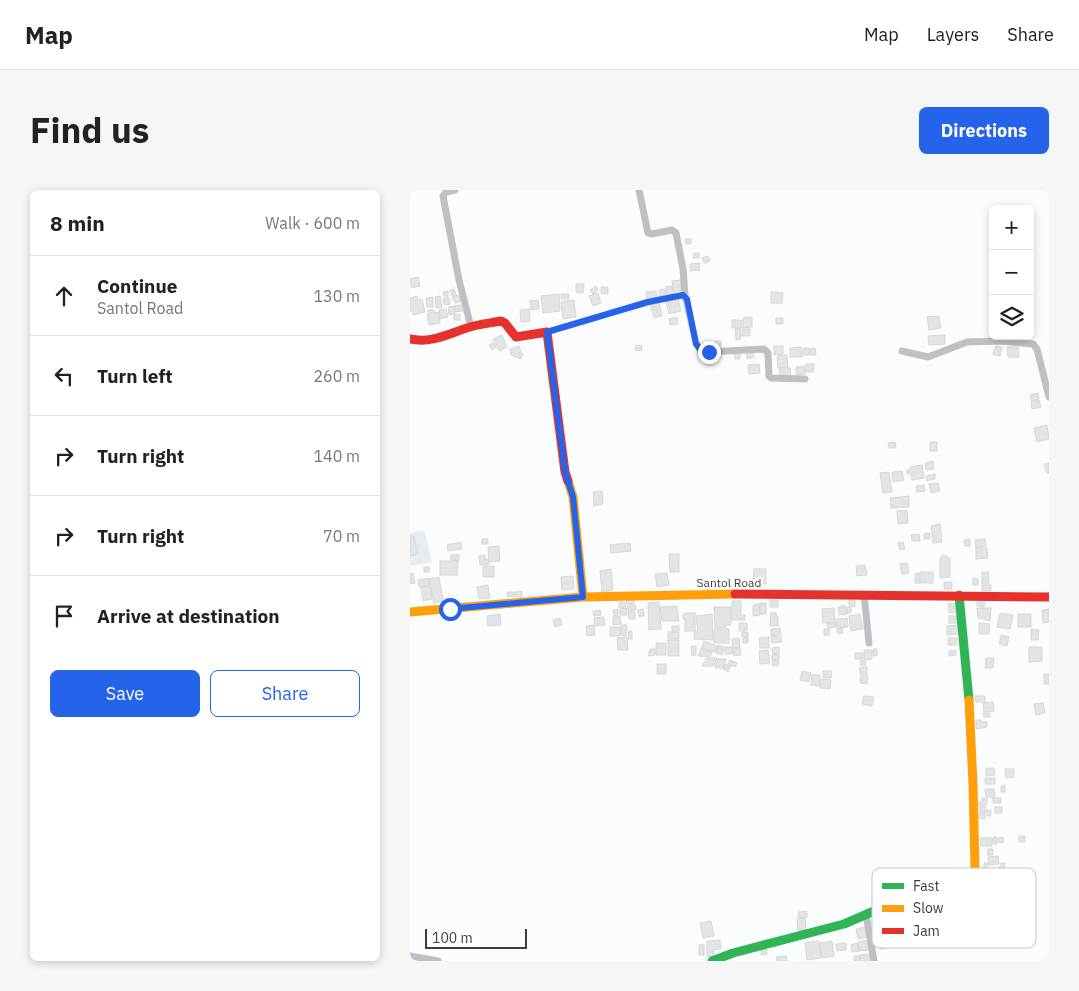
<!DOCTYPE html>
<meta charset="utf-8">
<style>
body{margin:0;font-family:"IBM Plex Sans",sans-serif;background:#f6f6f6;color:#222}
.controls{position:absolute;right:15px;top:15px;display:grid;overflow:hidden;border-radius:8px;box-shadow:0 2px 8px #0003}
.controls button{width:45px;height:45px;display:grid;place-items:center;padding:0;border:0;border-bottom:1px solid #e0e0e0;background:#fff;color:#222;font:25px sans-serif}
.scale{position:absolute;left:15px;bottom:12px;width:102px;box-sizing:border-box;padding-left:5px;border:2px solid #3b3d40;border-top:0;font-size:14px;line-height:18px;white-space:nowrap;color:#3b3d40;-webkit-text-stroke:4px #fff;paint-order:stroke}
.stop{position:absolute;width:15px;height:15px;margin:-11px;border:4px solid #2563eb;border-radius:50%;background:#fff}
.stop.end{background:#2563eb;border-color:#fff;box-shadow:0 1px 5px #0008}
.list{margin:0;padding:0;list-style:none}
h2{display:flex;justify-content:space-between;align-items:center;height:65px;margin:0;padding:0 20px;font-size:21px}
h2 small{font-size:16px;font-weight:400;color:#767676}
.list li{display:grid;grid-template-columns:32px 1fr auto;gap:15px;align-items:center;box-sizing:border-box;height:80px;padding:0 20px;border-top:1px solid #e0e0e0}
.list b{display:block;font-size:19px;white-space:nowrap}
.list p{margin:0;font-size:16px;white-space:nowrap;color:#767676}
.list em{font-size:16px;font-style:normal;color:#767676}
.actions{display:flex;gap:10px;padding:15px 20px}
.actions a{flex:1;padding:11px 0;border:1px solid #2563eb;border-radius:8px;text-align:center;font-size:18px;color:#2563eb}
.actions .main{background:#2563eb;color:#fff}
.icon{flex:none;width:28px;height:28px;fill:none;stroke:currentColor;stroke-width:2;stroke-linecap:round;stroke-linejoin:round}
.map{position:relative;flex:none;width:639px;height:771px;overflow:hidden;border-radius:8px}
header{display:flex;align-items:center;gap:30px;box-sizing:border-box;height:70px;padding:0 25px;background:#fff;border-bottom:1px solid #e0e0e0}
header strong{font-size:24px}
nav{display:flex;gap:28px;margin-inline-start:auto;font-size:18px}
.intro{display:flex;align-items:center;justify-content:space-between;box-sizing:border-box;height:120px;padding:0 30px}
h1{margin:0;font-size:35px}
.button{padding:12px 22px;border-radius:8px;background:#2563eb;color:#fff;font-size:18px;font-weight:700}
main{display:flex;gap:30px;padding:0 30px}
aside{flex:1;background:#fff;border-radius:8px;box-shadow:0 2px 8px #0003}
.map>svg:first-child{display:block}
.built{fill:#e6edf2}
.building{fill:#e2e4e5;stroke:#d5d8d8}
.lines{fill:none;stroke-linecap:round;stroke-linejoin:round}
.street{stroke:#bec0c5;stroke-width:7}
.fast{stroke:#30b455;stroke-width:9}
.slow{stroke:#ff9f0a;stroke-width:9}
.jam{stroke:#e5322d;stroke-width:9}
.route{stroke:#2563eb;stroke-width:6}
.labels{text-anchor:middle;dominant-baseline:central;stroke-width:4.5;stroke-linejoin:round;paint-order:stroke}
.street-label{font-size:12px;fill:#3b3d40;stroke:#fff}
.key{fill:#fff;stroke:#c4c5c6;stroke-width:1}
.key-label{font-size:14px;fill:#3b3d40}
</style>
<header>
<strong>Map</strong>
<nav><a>Map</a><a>Layers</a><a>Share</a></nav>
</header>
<div class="intro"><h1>Find us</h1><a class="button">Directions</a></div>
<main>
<aside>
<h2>8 min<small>Walk · 600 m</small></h2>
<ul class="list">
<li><svg class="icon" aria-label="ahead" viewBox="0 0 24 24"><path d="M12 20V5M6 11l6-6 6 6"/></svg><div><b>Continue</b><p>Santol Road</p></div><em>130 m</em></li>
<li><svg class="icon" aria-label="left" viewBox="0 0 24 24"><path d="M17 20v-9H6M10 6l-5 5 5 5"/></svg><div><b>Turn left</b></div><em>260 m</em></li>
<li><svg class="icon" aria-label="right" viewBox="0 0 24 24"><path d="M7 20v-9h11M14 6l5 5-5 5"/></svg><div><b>Turn right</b></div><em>140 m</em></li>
<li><svg class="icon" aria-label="right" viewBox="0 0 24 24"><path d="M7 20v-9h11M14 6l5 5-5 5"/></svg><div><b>Turn right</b></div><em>70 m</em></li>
<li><svg class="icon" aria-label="arrive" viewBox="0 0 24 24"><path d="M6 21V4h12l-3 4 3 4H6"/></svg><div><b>Arrive at destination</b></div></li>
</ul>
<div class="actions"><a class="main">Save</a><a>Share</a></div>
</aside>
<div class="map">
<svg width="639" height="771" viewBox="0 0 639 771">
<rect width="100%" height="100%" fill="#fafcfd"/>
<!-- built -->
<path class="built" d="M14,340L22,372L0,376V343Z"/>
<!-- building -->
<path class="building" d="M275,49H281V54H276Z
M284,63H289V68H283Z
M298,66L300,71L294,73L292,68Z
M289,73L290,80L280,81V74Z
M8,87L10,96L2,98L0,89Z
M271,90L273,100L264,102L262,91Z
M166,94H174L173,103L166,102Z
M186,96L188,100L183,104L180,100Z
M262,96L263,104L257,105L256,97Z
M191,97H198V104L191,103Z
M44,99L46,105L42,106L40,100Z
M255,99L256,107L250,108L249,100Z
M38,101V107H34L33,102Z
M246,101L247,108L237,110L236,102Z
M361,102L373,103L372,113H361Z
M188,103L191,113L183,116L179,106Z
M149,104L150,121L133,123L131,106Z
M151,104H159V109H151Z
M48,105L51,111L45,113L42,107Z
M7,106L8,110L12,109L15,122L3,125V121H0V108Z
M30,106L32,118H26L25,107Z
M23,107V117H17L16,108Z
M39,108L40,114L34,115L33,109Z
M268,109L271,121L259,124L256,111Z
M128,110L129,119L121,120L120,111Z
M164,110L166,127L153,129L151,112Z
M249,112L252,126L244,128L240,114Z
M51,115L52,121L45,122L44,116Z
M43,116L45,124L39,125L38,117Z
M36,119L38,127L31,129L29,120Z
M119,119L120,131L111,132L110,120Z
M18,120H24V123L29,122L30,133L19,135L17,125L19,124Z
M50,124V130H44V125Z
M529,126L531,138L519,140L517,127Z
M267,127L268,134L260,135L259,129Z
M342,127V137L333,138V128Z
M366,128H373V134H366Z
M322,130H331L332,138H322Z
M330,138L331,149L326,150L325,139Z
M332,139H340V146H332Z
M92,145L97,157L89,161L83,149Z
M535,145V154L519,155L518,146Z
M305,151H311V156H305Z
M83,153L86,157L82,160L79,155Z
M226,155L232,156V161L225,160Z
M109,156L111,162L109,163L113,164L111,169L101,165L100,159Z
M364,156H373V164L364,165Z
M586,156L592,158L590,166L583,164Z
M391,157L392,167H380V158Z
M597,157H608L609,167H598Z
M393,158H399V165H393Z
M405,158L406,165H400V159Z
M343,161L344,167L337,169L336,162Z
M330,162V169H325L324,163Z
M377,165L378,177L368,178L367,166Z
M349,174L350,183L339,184L338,175Z
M396,174H404L403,182H395Z
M394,176L395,184L386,185V177Z
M369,178H380L381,187H370Z
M628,203L629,209L621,211L620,205Z
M629,210L631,217L622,219L621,212Z
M637,235L639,249L627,252L624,238Z
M485,252L486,258H479L478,253Z
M520,252H527V261H520Z
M523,271L524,279L516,280L515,273Z
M639,273V283H637L634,274Z
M512,275L514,288L502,290L501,283L497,284V280H500V277Z
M492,281L494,290L483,292L482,282Z
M479,282L482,302L473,303L470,283Z
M525,284V289L517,291L516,286Z
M528,293L530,301L521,303L519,294Z
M514,295L515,301L507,302L506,296Z
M192,301L193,314L184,316L183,302Z
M499,306V317L481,318L480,308Z
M497,320L498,333L488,334L487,321Z
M530,334L532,352L523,353L521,336Z
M520,343V349H514V344Z
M509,344L510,351H502L501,345Z
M0,347H4L8,364L0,366Z
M72,349H78V354H72Z
M560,349V356H555L554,350Z
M575,349L576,356L566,358L565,350Z
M51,352L52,359L38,361L37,355Z
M493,352L495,359L490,360L488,353Z
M220,353L221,361L201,363L200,355Z
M89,356L90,371L79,372L78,357Z
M566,358H577L578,368L566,369Z
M259,364H269V382H260Z
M41,365H49V371L41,370Z
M75,365V370L78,369L79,374L70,375L69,366Z
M532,365L537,366V368H540V387L530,388V368H532Z
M30,371H48L47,385H30Z
M497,373L499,383L492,384L490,374Z
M455,375L457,385L447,386L446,376Z
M73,376H84V387H73Z
M14,377H19V382H14Z
M201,379L203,400L192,402L190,381Z
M344,379H356V394H343Z
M510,382H523V393H510Z
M572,382H579L578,394H572Z
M0,383H3L5,393L0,394Z
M257,383L259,395L247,397L245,384Z
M509,383L510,393H505V384Z
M163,386L164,399L152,400L151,387Z
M29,387L33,411L24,413L19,389Z
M19,388L20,395L9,397L8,390Z
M563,388L568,389V395H563Z
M534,392H542V399H534Z
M78,395L80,408L69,409L67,397Z
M572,395H581V401H572Z
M20,396L22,409L13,411L11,397Z
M112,401V407H105V402Z
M97,402H104V406L97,407Z
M224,409V413L217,414L216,410Z
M360,410H368V417H360Z
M439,410H445V417L439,416Z
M567,410L575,411L574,417L567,416Z
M322,411H331V425H335V430H322Z
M209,412H215L216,417L209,418Z
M249,412L251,439L239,440L238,413Z
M350,413H356V424H350Z
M546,413L547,422L539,423L538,414Z
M225,414L226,420L218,421L217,415Z
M349,414L350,425L343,426V415Z
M435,415L437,424L429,425L428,417Z
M267,416L269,431H252L250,417Z
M304,417H321V435H316V437L305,438Z
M437,417H441V423H437Z
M216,418L217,425H210V419Z
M424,418L425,432L413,433L412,419Z
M567,418H581L580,431L568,428Z
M208,419V425L204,426L203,420Z
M233,419L234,426L229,427L228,420Z
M639,419V432L633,433L632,420Z
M190,420L191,425L184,426L183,421Z
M218,422H225V429H219Z
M275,423H285V441H275V429H273V425Z
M361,423H366L367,427H368V436H360Z
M590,423L603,425L600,439L587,437Z
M90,424L91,435L78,436L77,426Z
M302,424L303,450L284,449L285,441H288L286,426Z
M450,424L453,439L441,441L439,426Z
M608,424H621V437H608Z
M210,426L211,434L203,435V427Z
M539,426H547V433H539Z
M194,427L195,435L185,436L184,428Z
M150,428L152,435L145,437L143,430Z
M437,428L438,437L427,438L426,429Z
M329,433H337V440L329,441Z
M417,433H426V437L418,438Z
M569,433L580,434L579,444H569Z
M184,435L185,445L177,446L176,436Z
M211,435H217L216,446L211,445Z
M549,435L550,444L537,445V436Z
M262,436H269V441H262Z
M200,437H210V446H200Z
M370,438L371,444L361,446V439Z
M432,438L433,443L428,444L427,439Z
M304,439H319V453H304Z
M414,439H420L419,445H414Z
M621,439L629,440L628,450H621Z
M219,441H222V449H218Z
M258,442H269V449H258Z
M332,442H338V447H332Z
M591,445L599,447L597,456L589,454Z
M371,446L372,452L362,453L361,447Z
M217,447L218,460H208L207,448Z
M359,447V458H350L349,448Z
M329,448L330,457L323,458L322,449Z
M333,448H338V453H333Z
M538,448H547V455H538Z
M258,450H269V466H258Z
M294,451L307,456L305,462L292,458Z
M246,453H256V465H246Z
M308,455L314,457L312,465L306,463Z
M281,456H286V465L282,466Z
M315,457H322L323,464H315Z
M369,457V463L363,464L362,458Z
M619,457H632V471L619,472Z
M291,458L302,462L300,467L288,466Z
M330,458L331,465L324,466L323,459Z
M240,459H245V465L238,466Z
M463,459H467V466H463Z
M358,460L360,473L350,474L349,461Z
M454,460H462V469L454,470Z
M546,460V465L539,466V461Z
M445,463H453L452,469H445Z
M369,464V469L362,470V465Z
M297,468H307L304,476H292Z
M576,468H584L583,478H575Z
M308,469H316L313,478H305Z
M320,470L327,473L325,477L318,474Z
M363,470L369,471L368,476L362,475Z
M451,470L456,471L455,476L450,475Z
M247,474H256V484H247Z
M315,474L321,476L318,482L313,479Z
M457,477V484H450L449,478Z
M392,481L401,483L399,492L390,490Z
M413,481H422L421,488H413Z
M634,484H639V494H634Z
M402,485H410L409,496L401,495Z
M451,485L458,486L457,494L450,493Z
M411,489L421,490L420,499L410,498Z
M454,506L464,507L462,516L452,514Z
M565,506H575V512H566Z
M583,512L584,521L574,522L573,513Z
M633,513L635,523L626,525L624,514Z
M573,523H580V527H574Z
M566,530H571V532H577V537L566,539Z
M576,578H584L585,585L576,586Z
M595,579H604V587L596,588Z
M575,588H585V594H575Z
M595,595V602H591V596Z
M575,599H584L585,607H576Z
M572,608H577V614H575V616H569V612H572Z
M583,608H591V613H583Z
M570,617H576V622H570Z
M585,617H592V623H585Z
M577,620H581V626H577Z
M569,623H575V629L569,628Z
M609,646H615V652H609Z
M583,647H587V654H583Z
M588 650a3 3 0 1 1 6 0a3 3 0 1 1-6 0Z
M570,648H582V656H571Z
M578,659H583V665H577Z
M588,666L589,674L579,675L578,667Z
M574,673H578V679H574Z
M591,673H595L594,679H589Z
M397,721V727L389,728L388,722Z
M395,728L396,741H388L387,729Z
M301,731L304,746L293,748L290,733Z
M457,737L459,747L448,749L446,739Z
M310,750L311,759L304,760V766L297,767V751Z
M458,750L460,760L449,761L448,752Z
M409,751L411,768L397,770L395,753Z
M422,751L424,766L412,768L410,753Z
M474,751L475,759H470L469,752Z
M436,753V760L427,761L426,754Z
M447,753L449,761L442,762L441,755Z
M289,755H294V765H289Z
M351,759H356L357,764L351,765Z
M459,764L460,771H450V765Z
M376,766L377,771H367L366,767Z
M444,766H450V771H444Z"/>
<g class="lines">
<!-- street -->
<path class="street" d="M45,0L36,2L33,6L49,90L61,137
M229,0L238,43L242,44L262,40L266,43L273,79L275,105
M137,142L238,112L275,105L286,153L290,160L299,162L354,159L358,163L359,186L361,188L395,189
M492,161L518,167L557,152L592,151L623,154L627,159L639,207
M454,404L459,453
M456,724L464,771
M0,766L28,771"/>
<!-- fast -->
<path class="fast" d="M549,405L559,510
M302,771L323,763L434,734L471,718L503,709"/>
<!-- slow -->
<path class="slow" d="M158,291L163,307L173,407
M0,422L173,407L325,404
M503,709C525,702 547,696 565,680L563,594L559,510"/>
<!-- jam -->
<path class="jam" d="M0,149C22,154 40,143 60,137C70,134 81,133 91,131L95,133L106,147L137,142L155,282L158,291
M325,404L639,407"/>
</g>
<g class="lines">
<!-- route -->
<path class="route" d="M40,419L173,407L163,307L155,282L137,142L238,112L273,105L277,109L286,154L293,162H299"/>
</g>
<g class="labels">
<!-- street labels -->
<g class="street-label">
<text x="319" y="392">Santol Road</text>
</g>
</g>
<!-- legend -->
<rect x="462" y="678" width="164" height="80" rx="8" class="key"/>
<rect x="472" y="693" width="22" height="6" fill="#30b455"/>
<rect x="472" y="715" width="22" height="7" fill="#ff9f0a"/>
<rect x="472" y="738" width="22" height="6" fill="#e5322d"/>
<g class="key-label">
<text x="503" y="701">Fast</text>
<text x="503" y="723">Slow</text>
<text x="503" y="746">Jam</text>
</g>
</svg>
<div class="controls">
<button>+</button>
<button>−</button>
<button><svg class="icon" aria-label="layers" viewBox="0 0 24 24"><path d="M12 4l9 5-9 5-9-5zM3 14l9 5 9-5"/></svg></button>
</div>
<div class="scale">100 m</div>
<div class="stop" style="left:40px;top:419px"></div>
<div class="stop end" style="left:299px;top:162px"></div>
</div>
</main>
